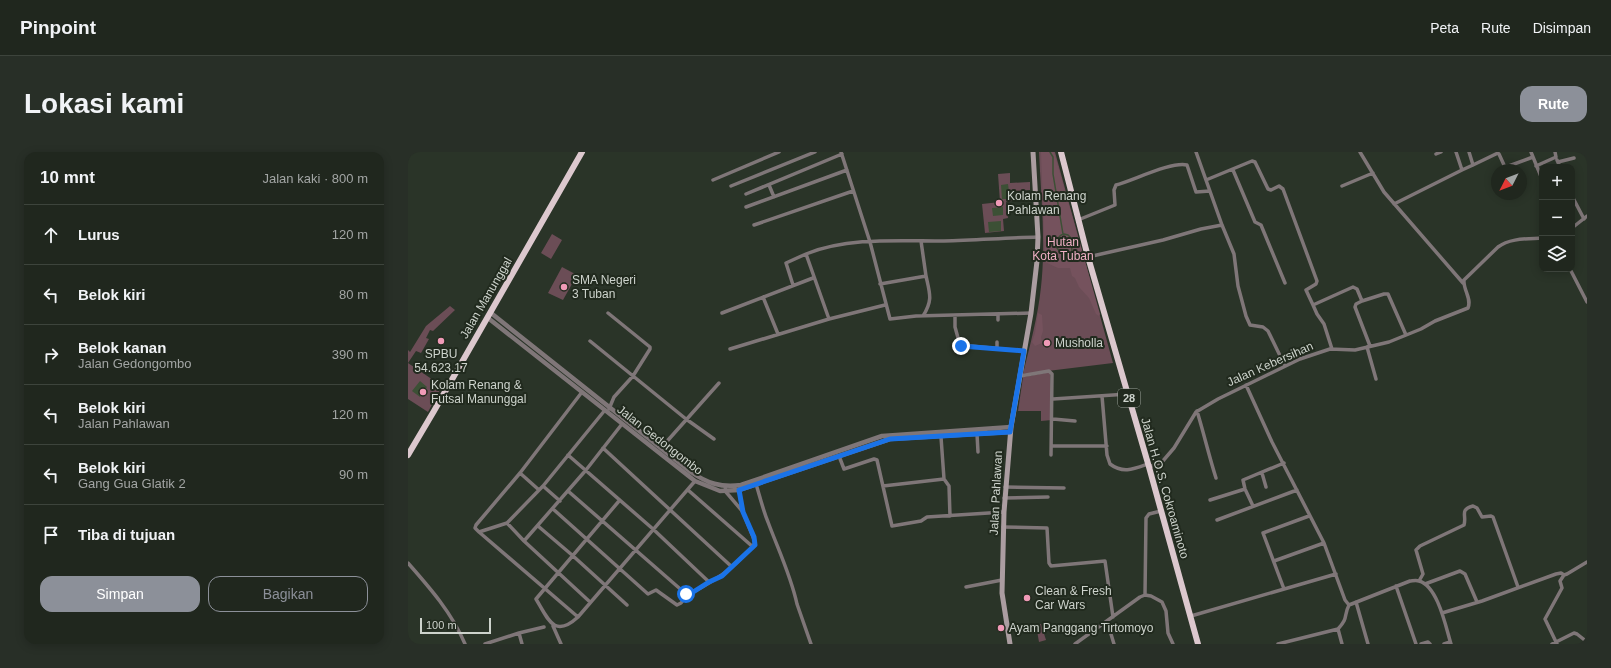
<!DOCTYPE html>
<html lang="id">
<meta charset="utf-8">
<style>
body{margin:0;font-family:Arial,sans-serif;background:#282f27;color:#f1f3f6}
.controls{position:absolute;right:12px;top:12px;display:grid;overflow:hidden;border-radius:8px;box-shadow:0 2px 10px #0003}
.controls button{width:36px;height:36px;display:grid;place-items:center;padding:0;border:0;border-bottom:1px solid #3d443c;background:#20271e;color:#f1f3f6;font:20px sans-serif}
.compass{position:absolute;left:1083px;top:12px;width:36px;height:36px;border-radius:50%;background:#20271e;box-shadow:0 2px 10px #0003;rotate:228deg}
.scale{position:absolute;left:12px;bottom:10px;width:71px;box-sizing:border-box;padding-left:4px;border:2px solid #cdd3cc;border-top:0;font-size:11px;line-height:14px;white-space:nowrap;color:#cdd3cc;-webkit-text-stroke:3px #212a1e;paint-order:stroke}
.stop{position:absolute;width:12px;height:12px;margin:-9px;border:3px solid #1a73e8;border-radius:50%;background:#fff}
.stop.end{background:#1a73e8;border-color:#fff;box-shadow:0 1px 4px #0008}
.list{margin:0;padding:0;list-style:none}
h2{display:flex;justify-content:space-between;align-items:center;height:52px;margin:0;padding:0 16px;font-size:17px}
h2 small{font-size:13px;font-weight:400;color:#a2a5a4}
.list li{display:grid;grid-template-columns:26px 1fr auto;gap:12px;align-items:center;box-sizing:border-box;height:60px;padding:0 16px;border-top:1px solid #3d443c}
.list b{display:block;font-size:15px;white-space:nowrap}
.list p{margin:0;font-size:13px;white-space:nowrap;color:#a2a5a4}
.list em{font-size:13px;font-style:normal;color:#a2a5a4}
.actions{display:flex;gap:8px;padding:12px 16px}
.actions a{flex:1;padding:9px 0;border:1px solid #8c9099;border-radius:12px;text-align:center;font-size:14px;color:#8c9099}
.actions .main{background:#8c9099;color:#fff}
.icon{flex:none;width:22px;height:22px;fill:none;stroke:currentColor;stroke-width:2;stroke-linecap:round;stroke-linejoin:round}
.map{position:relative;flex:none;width:1179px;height:492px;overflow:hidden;border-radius:12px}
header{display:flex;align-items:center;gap:24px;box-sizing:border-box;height:56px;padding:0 20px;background:#20271e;border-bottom:1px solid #3d443c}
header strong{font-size:19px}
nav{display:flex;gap:22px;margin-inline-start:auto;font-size:14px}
.intro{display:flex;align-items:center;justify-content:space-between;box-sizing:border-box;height:96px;padding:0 24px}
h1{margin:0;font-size:28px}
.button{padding:10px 18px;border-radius:12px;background:#8c9099;color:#fff;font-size:14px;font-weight:700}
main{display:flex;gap:24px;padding:0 24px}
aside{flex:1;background:#20271e;border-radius:12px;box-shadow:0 2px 10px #0003}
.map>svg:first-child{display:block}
.green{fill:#6b4d56}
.forest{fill:#75525d}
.water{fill:#3c5035}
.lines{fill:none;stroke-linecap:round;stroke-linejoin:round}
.stream{stroke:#3c5035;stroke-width:1.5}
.minor{stroke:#7f7678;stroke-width:3.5}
.tertiary{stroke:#7f7678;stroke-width:4.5}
.secondary{stroke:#ab9da1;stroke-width:5}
.trunk{stroke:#dcc8ce;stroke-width:6}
.route{stroke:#1a73e8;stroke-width:5}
.poi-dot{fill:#f09ab7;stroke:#212a1e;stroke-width:1.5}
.labels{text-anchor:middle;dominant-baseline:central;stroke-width:4;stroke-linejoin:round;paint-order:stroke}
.shield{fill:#212a1e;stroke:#99a098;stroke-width:1}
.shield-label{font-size:11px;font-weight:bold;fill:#cdd3cc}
.poi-label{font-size:12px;fill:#cdd3cc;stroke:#212a1e;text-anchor:start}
.park-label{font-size:12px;fill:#efafc4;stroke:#212a1e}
.street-label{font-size:12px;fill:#cdd3cc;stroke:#212a1e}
</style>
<header>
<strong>Pinpoint</strong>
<nav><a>Peta</a><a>Rute</a><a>Disimpan</a></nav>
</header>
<div class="intro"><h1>Lokasi kami</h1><a class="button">Rute</a></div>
<main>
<aside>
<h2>10 mnt<small>Jalan kaki · 800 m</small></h2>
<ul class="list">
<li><svg class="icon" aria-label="ahead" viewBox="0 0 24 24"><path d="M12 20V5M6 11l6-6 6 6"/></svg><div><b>Lurus</b></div><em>120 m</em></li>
<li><svg class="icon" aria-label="left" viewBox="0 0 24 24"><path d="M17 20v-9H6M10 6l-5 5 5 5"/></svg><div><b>Belok kiri</b></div><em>80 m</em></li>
<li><svg class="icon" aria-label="right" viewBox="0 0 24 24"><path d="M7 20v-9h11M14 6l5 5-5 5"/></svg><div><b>Belok kanan</b><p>Jalan Gedongombo</p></div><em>390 m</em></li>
<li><svg class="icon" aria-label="left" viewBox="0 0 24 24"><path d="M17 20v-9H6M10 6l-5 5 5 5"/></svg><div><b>Belok kiri</b><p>Jalan Pahlawan</p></div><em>120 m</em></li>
<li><svg class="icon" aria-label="left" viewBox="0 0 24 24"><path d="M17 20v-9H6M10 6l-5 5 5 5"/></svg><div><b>Belok kiri</b><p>Gang Gua Glatik 2</p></div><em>90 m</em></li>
<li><svg class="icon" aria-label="arrive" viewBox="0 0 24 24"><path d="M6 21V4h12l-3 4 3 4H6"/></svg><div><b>Tiba di tujuan</b></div></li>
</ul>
<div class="actions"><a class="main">Simpan</a><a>Bagikan</a></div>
</aside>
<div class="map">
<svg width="1179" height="492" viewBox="0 0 1179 492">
<rect width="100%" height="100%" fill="#2a3428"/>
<!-- green -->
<path class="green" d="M631,0H647L705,211L615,222C622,193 630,164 633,135C638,90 633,45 631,0Z
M602,21V31L622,30V38L603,39L604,49L598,50L600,66L595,67L596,79L577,81L574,52L592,50L590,22Z
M144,82L154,88L143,107L133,101Z
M154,115L169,123L155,148L140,141Z
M42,154L47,158L25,179L22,178L18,186L21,187L13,201L8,199L0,211L34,234L20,260L0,247V198L2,200L18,174Z
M642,220L644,268L633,269V259H610L615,225Z
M633,472L638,488L631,490L628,473Z"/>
<!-- forest -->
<path class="forest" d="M633,0H646L692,162L691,164L688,162L681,146L671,135L667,126L664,124L662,116H650L637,110Z
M630,161L634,163L635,179L633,185L634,191L627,194L624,190L627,181Z"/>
<!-- water -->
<path class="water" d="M600,32L602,47H594L593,33Z
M595,55V63L585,64L584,56Z
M593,69V79L581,80L580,70Z
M12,229L19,235L12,245L4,239Z"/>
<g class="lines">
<!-- stream -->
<path class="stream" d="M642,0L645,5V22L655,82
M656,82L660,83L663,86L664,101L662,103L653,101L649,96C648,90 650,83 656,82Z"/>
<!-- minor -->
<path class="minor" d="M433,0L462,90L482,167L508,164L623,161
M788,0L814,73L826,102L830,134L838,164L842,173L855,175L860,179L877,214
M952,0L976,40L1055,131
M1061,0L1065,13L1090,1
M1123,0L1134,27
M1028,2L1033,0
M1091,2L1096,13L1098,15L1125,5
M1149,8L1152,15
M1150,10L1166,6
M1128,14L1148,5L1147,0
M825,18L847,70L853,73L877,131
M1054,18L1065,13
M305,28L371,0
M798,28L844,9L847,10L860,37L863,38L871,34L875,37L909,129L908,132L898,138L905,153L945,135L949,137L954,149L976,142H980L998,183
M361,33L366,45
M323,34L407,0
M934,34L965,21
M338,42L434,2
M1164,44L1176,67
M986,52L1054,18L1048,0
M338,55L439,18
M670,68L707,53L706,38L708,33C724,29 764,9 779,13L788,40L802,39
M346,73L445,39
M1164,76L1179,64
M680,105L755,88L793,77L814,73
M1162,117L1179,150
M472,132L518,124L513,89
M385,133L378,111L398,102
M355,145L370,182
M954,149L948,152L947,155L962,194
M905,153L909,162L916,172L924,197
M200,161L242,195V197L225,224L206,245L201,257
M314,161L405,126
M590,162V168
M547,163V175L552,193L616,199
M515,164C525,148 522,142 518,124
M421,167L398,102C440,85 490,89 536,89C567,88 599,86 630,85
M182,189L278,267L306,287
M589,190V196
M959,195L968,227
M322,197L421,167L477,153
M612,224L641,219L644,222L643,303
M838,233L864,290L916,391L937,448L941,453L1002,429C1004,429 1008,428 1011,429C1030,434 1038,476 1043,492
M694,244L699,303L702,312C715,322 726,317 740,312
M645,247L720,242
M789,259C796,282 801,304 808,326
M645,267L667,269
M569,282L570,300
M533,285L536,327L541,334L542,364
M644,294H699
M253,296L311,231
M160,303L245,377L301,430
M431,304L436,317L466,307L469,308L484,374L513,369L519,365L596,360
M741,315L754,310L766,296L788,260L810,247L892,207L922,197L947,198L981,190L1013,177L1027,169L1060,156C1064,146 1055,138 1056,128L1090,95C1102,86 1119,87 1134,86
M112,321L131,338
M854,321L858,335
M348,332C352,345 355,358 360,370C370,397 383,424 389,452L403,492
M135,334L152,349
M317,334L318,340L335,360L347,390L345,395L324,415
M475,334L536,327
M597,335L656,336
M280,338L345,395
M331,338L334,357
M160,339L278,442C285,442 318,421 324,415L195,296
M596,346L640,345
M802,348L837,337
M211,349L128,447C140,467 146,487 170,465L287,329
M845,354L837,337L835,328L876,311
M145,357L240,442L248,438L269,453L273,451L280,442
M809,368L889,338
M99,371L116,389L182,450
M130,374L164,403L219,453
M595,375L639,376L641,411L643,414L697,409L705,465
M71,380L67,376L68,373L112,321L174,240
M116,389L178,318L214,272
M866,409L916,391
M0,411C22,436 44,461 57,492
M1011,429L1015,422L1008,398L1012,394L1056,373C1059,363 1051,358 1065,354L1069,356L1074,365L1083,364L1085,365L1110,435
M1017,432L1052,419L1057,422L1069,450
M988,434L1008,492
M558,435L594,428
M876,437L855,381L901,364
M737,443L738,366L741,362L753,359
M948,450L960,492
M1034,461L1074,449L1148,422L1153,421L1156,423L1159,422L1179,410
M783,464L928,422
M170,465L71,380L99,371L135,334L197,258
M699,469L706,492
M145,474L153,492
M930,477L934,492
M111,481L136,475
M77,492L111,481L114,492
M667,492L732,445L737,443L743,444L754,450L758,459L760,481L765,492
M870,492L930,477C941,465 935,465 941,453
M1013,492L1020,490L1022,492
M1036,492L1042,490
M1144,492L1166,481L1169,482L1179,490
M1149,492L1137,467L1154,436L1152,429L1156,423"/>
<!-- tertiary -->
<path class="tertiary" d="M83,161L283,320C299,331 313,336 333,333L474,284L603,275
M80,166L287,329L312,339L331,338L482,287L602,280"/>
<!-- secondary -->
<path class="secondary" d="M602,492L594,441L596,360L603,275L623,161L629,109L630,85L625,0"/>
<!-- trunk -->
<path class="trunk" d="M653,0L680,105L741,315L790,492
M0,303L26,259L174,0"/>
</g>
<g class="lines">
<!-- route -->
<path class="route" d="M278,442H282L301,430L314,424L347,393L346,385L335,360L331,338L482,287L602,280L616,199L553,194"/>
</g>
<!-- markers -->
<g class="poi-dot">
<circle cx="591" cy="51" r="4"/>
<circle cx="156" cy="135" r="4"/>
<circle cx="33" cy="189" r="4"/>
<circle cx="639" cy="191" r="4"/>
<circle cx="15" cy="240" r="4"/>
<circle cx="619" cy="446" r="4"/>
<circle cx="593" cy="476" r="4"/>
</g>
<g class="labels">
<!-- shield labels -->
<rect class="shield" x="710" y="237" width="22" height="18" rx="3"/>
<g class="shield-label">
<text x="721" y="246">28</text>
</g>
<!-- poi labels -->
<g class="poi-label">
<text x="599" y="44">Kolam Renang<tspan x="599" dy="14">Pahlawan</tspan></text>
<text x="164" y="128">SMA Negeri<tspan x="164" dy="14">3 Tuban</tspan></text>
<text x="647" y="191">Musholla</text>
<text x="33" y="202" text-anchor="middle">SPBU<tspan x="33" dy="14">54.623.17</tspan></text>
<text x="23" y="233">Kolam Renang &amp;<tspan x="23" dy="14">Futsal Manunggal</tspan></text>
<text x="627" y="439">Clean &amp; Fresh<tspan x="627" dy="14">Car Wars</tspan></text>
<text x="601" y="476">Ayam Panggang Tirtomoyo</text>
</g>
<!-- park labels -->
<g class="park-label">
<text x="655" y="90">Hutan<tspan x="655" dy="14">Kota Tuban</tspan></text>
</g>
<!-- street labels -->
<g class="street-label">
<text transform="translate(78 146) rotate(-60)">Jalan Manunggal</text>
<text transform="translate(862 212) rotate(-24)">Jalan Kebersihan</text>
<text transform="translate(252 288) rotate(38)">Jalan Gedongombo</text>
<text transform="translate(757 336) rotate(74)">Jalan H.O.S. Cokroaminoto</text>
<text transform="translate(588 341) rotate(-87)">Jalan Pahlawan</text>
</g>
</g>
</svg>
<div class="controls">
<button>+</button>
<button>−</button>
<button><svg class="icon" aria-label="layers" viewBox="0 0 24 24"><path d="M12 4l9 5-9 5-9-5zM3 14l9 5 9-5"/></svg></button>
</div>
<svg class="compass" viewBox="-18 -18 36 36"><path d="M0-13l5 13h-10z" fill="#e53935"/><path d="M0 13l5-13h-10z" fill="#a2a5a4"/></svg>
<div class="scale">100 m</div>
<div class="stop" style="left:278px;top:442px"></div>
<div class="stop end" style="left:553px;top:194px"></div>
</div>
</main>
